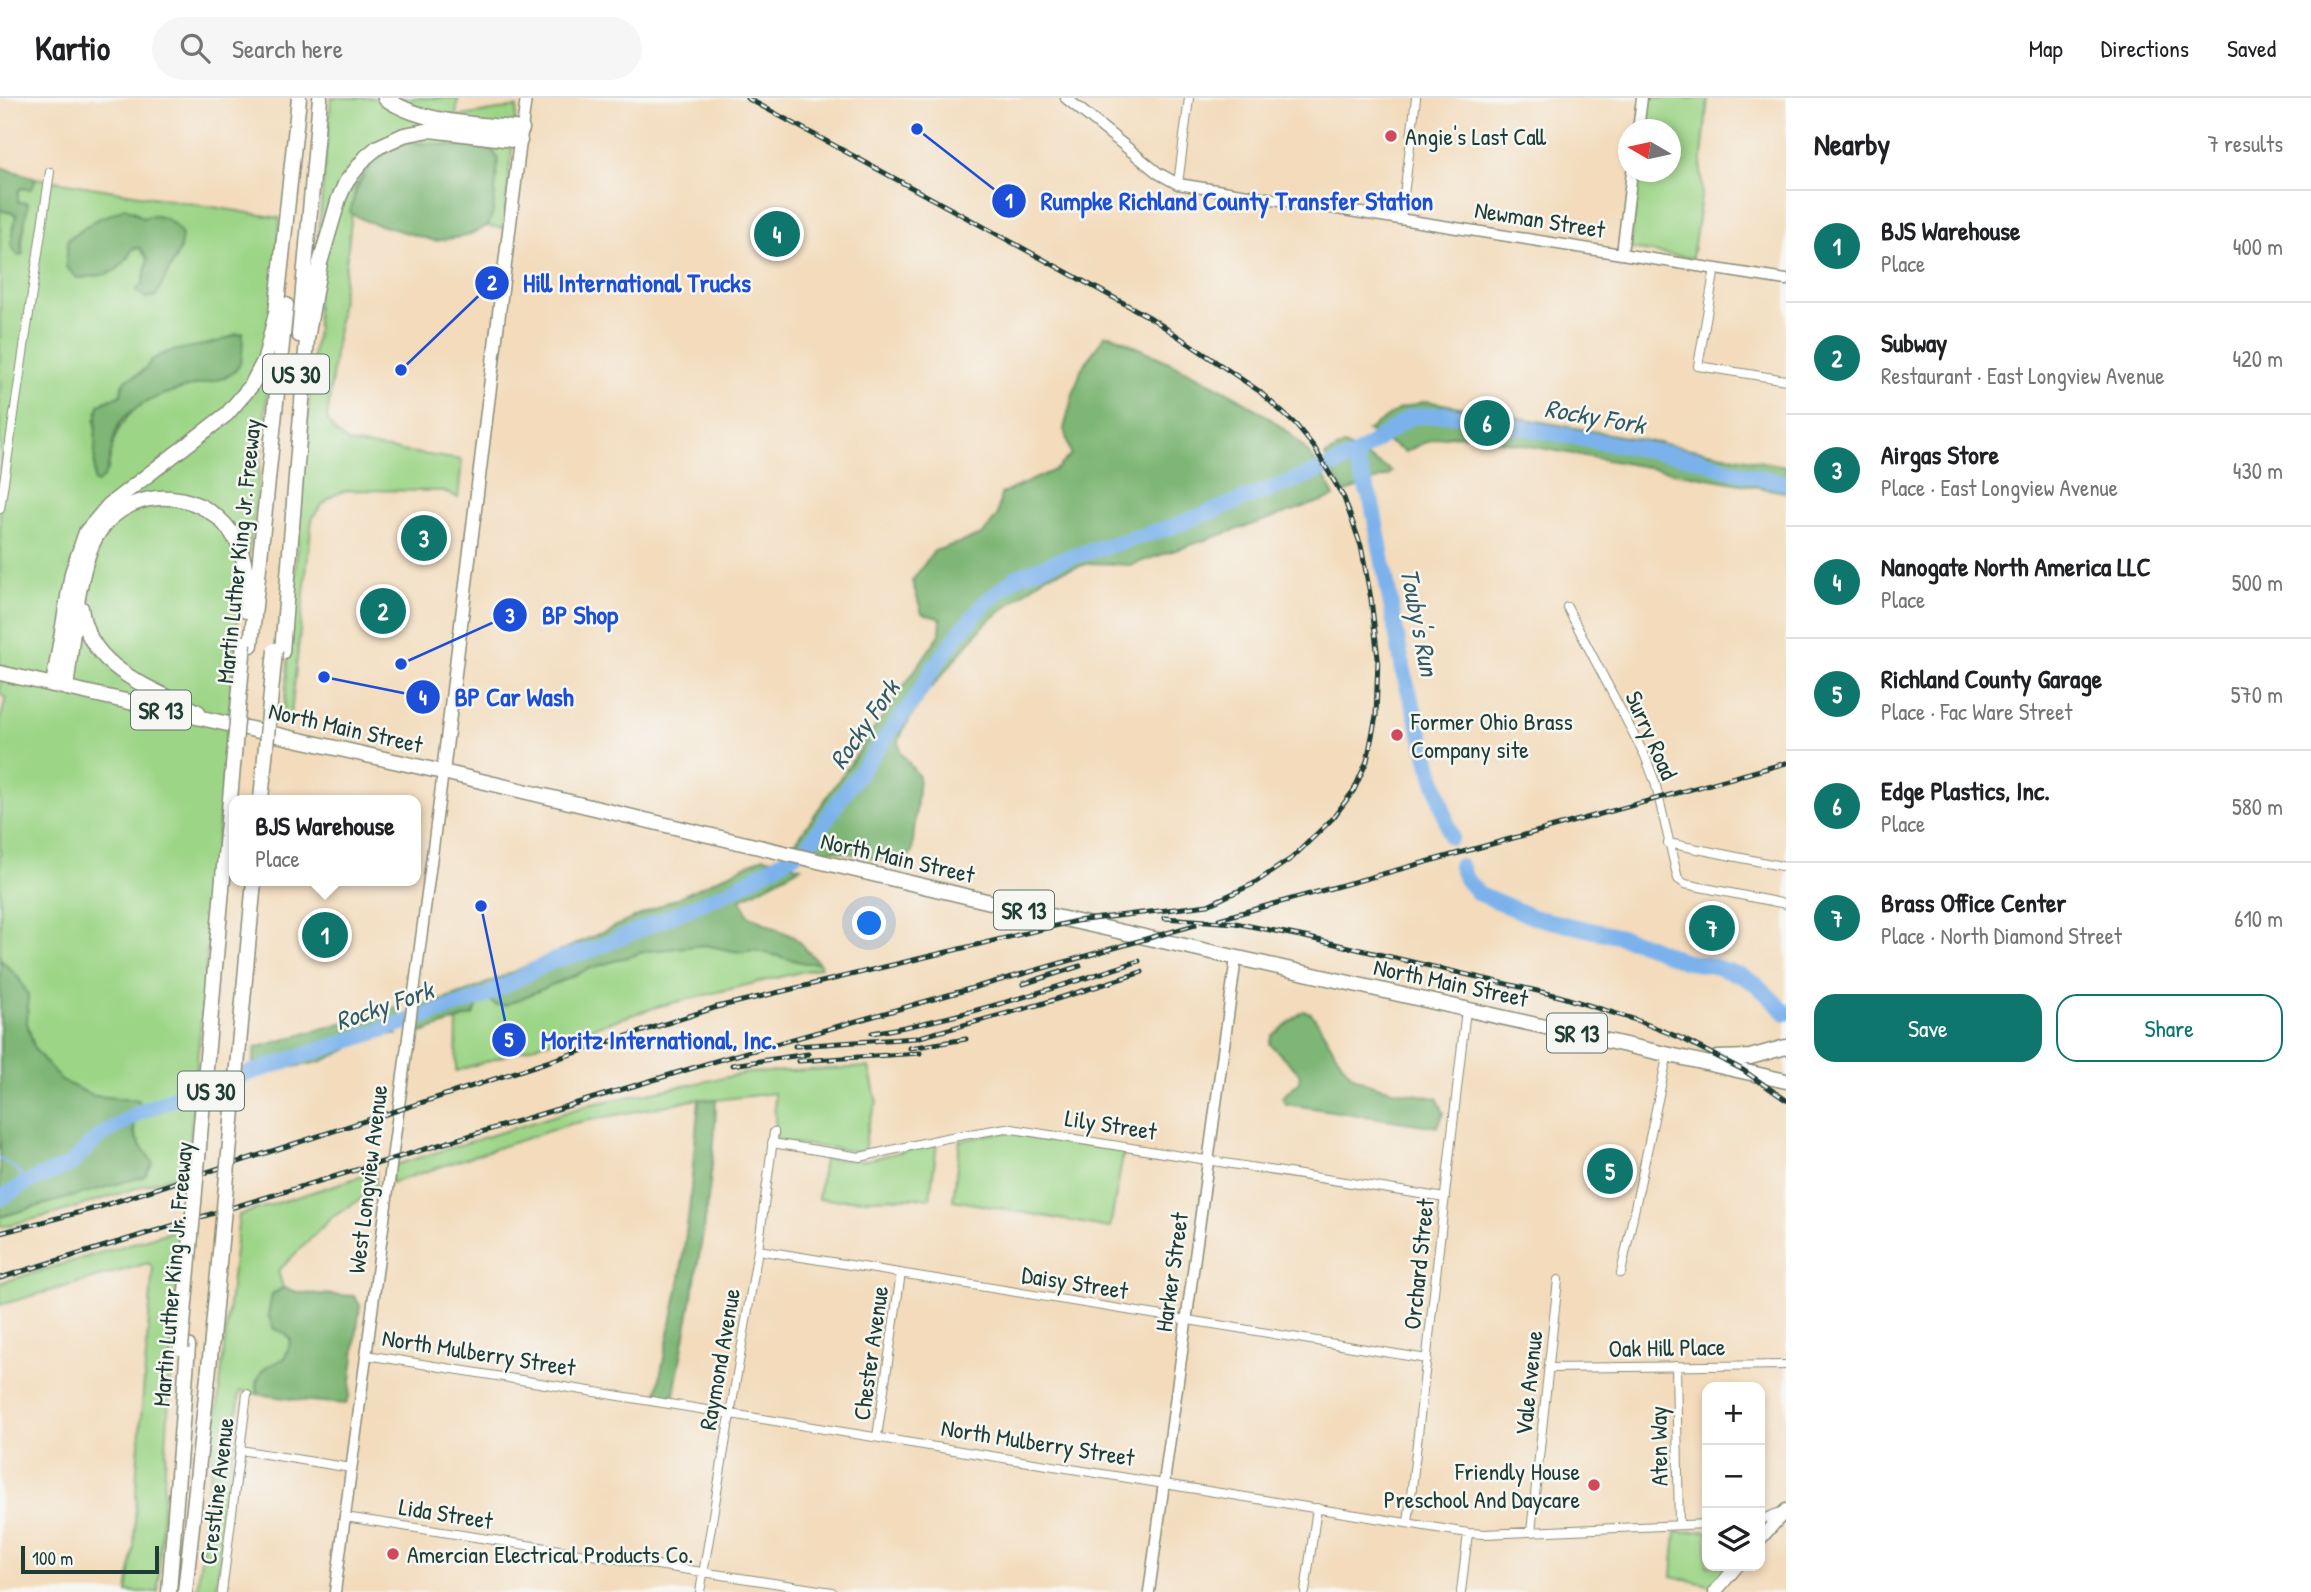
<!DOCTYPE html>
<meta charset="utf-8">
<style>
body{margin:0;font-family:"Patrick Hand",sans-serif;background:#f6f6f6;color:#202124}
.controls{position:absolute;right:21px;bottom:21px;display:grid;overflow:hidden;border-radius:14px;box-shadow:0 4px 10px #0003}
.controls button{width:63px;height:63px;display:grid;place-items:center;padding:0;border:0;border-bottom:2px solid #e0e0e0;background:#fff;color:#202124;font:35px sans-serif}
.compass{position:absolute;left:1618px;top:21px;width:63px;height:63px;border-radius:50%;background:#fff;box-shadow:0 4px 10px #0003;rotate:279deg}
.scale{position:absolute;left:21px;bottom:18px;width:138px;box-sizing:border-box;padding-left:7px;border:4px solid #1f3d34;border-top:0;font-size:19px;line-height:24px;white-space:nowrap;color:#1f3d34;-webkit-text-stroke:5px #f6f6f2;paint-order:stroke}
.you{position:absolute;left:870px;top:826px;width:24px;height:24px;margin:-18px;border:5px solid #fff;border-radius:50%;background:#1a73e8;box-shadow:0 0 0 10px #1a73e833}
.badge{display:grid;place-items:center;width:46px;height:46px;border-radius:50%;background:#0f766e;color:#fff;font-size:23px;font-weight:700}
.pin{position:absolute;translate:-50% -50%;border:4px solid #fff;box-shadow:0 2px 7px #0006}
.popup{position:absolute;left:229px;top:697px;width:192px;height:91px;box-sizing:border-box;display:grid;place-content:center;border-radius:14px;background:#fff;filter:drop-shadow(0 2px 5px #0005);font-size:23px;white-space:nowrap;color:#757577}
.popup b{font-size:26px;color:#202124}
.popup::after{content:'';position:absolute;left:50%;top:100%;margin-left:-14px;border:14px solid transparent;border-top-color:#fff}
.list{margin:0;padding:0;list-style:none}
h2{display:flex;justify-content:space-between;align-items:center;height:91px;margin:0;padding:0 28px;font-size:30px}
h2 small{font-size:23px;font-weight:400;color:#757577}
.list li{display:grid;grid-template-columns:46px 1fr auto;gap:21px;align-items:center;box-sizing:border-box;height:112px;padding:0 28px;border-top:2px solid #e0e0e0}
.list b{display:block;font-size:26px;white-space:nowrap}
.list p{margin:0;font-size:23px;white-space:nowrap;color:#757577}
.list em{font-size:23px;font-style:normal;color:#757577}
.actions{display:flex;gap:14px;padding:21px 28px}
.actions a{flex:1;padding:16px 0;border:2px solid #0f766e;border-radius:21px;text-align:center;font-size:24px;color:#0f766e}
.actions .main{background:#0f766e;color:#fff}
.icon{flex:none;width:38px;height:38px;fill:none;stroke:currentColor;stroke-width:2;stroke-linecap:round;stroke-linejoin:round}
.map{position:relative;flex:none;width:1786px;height:1494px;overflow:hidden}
header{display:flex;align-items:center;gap:42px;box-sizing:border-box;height:98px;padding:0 35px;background:#fff;border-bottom:2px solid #e0e0e0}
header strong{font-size:33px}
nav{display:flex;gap:38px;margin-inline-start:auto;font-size:24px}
.search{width:490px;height:63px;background:#f6f6f6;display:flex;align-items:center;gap:18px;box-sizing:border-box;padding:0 24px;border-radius:38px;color:#757577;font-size:26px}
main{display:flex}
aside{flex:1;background:#fff}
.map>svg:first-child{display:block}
.green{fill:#9dd587;stroke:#5e895e;stroke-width:2;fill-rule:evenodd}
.forest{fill:#7eb674;stroke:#4e7a54;stroke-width:2}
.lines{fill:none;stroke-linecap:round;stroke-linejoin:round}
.stream{stroke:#7cb2eb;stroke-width:2.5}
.river{stroke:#7cb2eb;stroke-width:16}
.street-casing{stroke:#898c78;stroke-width:10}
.secondary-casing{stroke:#898c78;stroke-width:13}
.primary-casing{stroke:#898c78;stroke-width:15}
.highway-casing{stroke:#898c78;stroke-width:17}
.street{stroke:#fff;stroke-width:8}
.secondary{stroke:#fff;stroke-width:10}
.primary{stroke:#fff;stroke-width:12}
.highway{stroke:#fff;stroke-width:14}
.rail-casing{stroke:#1f3d34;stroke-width:5}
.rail{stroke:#f6f6f2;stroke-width:2.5;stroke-dasharray:8;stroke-linecap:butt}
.highway-bridge-casing{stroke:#898c78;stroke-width:17;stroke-linecap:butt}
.highway-bridge{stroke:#fff;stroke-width:14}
.poi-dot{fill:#d1495b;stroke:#f6f6f2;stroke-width:2.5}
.labels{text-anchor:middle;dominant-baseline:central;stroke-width:5;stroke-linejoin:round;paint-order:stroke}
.shield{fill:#f6f6f2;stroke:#60746d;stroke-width:2}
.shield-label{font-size:23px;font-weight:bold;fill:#1f3d34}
.poi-label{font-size:24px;fill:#1f3d34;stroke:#f6f6f2;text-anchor:start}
.street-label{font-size:24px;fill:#1f3d34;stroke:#f6f6f2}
.water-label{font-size:26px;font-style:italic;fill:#365a62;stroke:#f6f6f2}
.leader{fill:none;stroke:#1d4ed8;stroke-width:2.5}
.callout-dot{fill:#1d4ed8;stroke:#f6f6f2;stroke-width:2.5}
.mark-label{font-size:21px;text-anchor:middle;font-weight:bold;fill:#fff}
.callout-label{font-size:26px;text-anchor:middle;font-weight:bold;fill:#1d4ed8;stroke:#f6f6f2;stroke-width:5;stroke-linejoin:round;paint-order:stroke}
</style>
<header>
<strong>Kartio</strong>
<div class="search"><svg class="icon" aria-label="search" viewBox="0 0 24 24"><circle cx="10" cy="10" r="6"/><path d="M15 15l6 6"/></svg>Search here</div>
<nav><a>Map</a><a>Directions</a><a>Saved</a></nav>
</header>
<main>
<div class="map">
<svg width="1786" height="1494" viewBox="0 0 1786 1494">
<rect width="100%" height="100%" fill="#f6f6f2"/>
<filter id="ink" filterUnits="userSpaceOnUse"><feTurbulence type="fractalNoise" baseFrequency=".0143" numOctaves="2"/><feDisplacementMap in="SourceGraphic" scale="14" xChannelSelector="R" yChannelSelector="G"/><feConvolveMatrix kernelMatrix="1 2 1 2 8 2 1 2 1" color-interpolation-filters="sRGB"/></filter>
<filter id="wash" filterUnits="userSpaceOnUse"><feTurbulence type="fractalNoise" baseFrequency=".00686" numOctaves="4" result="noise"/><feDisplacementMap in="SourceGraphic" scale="28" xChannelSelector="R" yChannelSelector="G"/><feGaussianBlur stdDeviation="1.57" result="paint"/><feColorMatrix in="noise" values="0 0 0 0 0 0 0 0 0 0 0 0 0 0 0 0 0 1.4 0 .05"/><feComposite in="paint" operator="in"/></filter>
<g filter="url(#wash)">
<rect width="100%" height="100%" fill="#f3dbbb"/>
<!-- green -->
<path class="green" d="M331,0H458L456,19L517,9L503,130L488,128L493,113L498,62L492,51H388L369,67L355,91L327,321L334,333L349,345L462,362L458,400L444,393L353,392C334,393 321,405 312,421L290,626L283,625L312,265L317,232L316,161Z
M1648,0H1708L1701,70L1702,93L1692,160L1630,151L1639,74H1671V32L1644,31Z
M36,80L280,120C271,253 263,388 238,519L187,1074L55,1116L0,1129V1119L145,1078L153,1065C133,1036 131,1038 138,1002L94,998L62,984L35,952L27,925L28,897L18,879L0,861V622L6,600L0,596V112L16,116L12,136L23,150C20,141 24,135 25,127C25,117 21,107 17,100L18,93L21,90L30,91ZM133,112L180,151L171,170L143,185L148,161L140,150L132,151L128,161L69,141L84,132L96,122ZM236,236L221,281C161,295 114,301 108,372L94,383L97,335L95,322L105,303L121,297L122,286L168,256L220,244Z
M705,847L739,854L754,852L805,865H819L821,869L660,908L456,973L457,923L473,917L479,904L647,853Z
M869,969L877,1005L868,1026L864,1054L776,1043L774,995L716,1002L699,1001L570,1026L391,1085L392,1068L592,1006L748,975Z
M1015,1034L1124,1052L1110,1130L953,1102L960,1043L997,1035Z
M937,1045L930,1100C892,1098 855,1104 818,1101L824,1060L863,1063Z
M376,1074L375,1092L331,1120L278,1173L283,1190L272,1196L285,1235L291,1242L285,1260L256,1283L258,1296L240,1293L216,1494H197L239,1117Z
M183,1130L171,1262L158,1494H127L134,1448L137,1371L153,1169L148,1165L0,1207V1185Z
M1707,1433V1468H1729L1712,1488L1672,1478L1676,1434Z"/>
<!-- forest -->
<path class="forest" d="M407,44L492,51L498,62L493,114L488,128L466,138L435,143L366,123L350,115C358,77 371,58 407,44Z
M0,69L36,80L33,89L30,91L21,90L18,93V104L28,105L21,146L23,156L19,158L11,148L16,116L0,112Z
M125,109L143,120C159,113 173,123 182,137L180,151L156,198L146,200L136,193L143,185L148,161L140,150L132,151C119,179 105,177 77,180L66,169L68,141C79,135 88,126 98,121C108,117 116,115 125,109Z
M243,235C242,247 244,263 236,272C227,282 208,284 196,287C172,293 140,302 123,321C107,340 115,375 97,385L94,383C96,358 93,330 99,307L121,297C124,276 126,283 141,275C146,272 147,266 152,262C168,250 197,250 216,244C226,242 233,236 243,235Z
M1105,237H1112C1174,268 1278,308 1317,366C1324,376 1329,388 1334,399L1131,467L1091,465L1047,477L985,526L928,593L904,630L899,642L900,653L919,679L912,754L903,765C878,764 855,754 830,752L823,757L793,748L940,536L941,521L922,515L912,483L934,453L982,437L997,418L1001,396L1057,371L1071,356L1064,331L1073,296L1082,270Z
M1426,303L1786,368V394L1467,337C1443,337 1426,342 1406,354L1367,333L1399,311Z
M1344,347L1392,373L1389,377L1344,395L1325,358Z
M764,759L801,769L741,801L748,817L794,839L819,865H805L754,852L739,854L705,847L647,853L591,870L506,907H496L488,901L480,904L473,917L410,939L415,906C442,908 493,882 520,871C602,835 683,798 764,759Z
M0,861L18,879L28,897L27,925L35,952L62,983L94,998L138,1002L146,1014C120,1030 141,1047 153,1065L145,1078L0,1119Z
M400,908L397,937C370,934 344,956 319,964C310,966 300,968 291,969C277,972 267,975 253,969L255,950Z
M1303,913L1311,915C1325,933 1335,958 1349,974C1363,990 1415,996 1437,1000L1444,1015L1437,1029L1286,1006L1282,999L1299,984L1300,976L1270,946L1273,937Z
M699,1001L716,1002C714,1103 690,1203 673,1302L656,1299L680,1181L689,1113Z
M283,1190L301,1195L354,1198L360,1207L349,1299L346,1306L298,1302L258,1296C255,1272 266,1268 285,1260L291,1242L285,1235L274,1231L268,1217L272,1196Z"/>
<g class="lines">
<!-- stream -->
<path class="stream" d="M0,1061L18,1072L26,1085"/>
<!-- river -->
<path class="river" d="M1354,358L1372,405L1404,577L1451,739
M1460,768L1465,780L1478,795L1533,819L1617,838L1642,845L1683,863L1713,868L1740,877L1756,886L1786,915
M0,1101L26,1085L71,1066L96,1041L138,1015L182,997L483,899L552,863L594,851L730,793L807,749L849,688L915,601L936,566L960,534L987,503L1018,478L1060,462L1168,430L1334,367L1354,358L1410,319L1447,316L1698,361L1735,374L1786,385"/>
</g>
</g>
<g filter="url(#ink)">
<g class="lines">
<defs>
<path id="street" d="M1178,86L1189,0
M1401,121L1416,0
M1715,170L1698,268L1786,282
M0,411L50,74
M1567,509L1645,658L1655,684L1678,781L1685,786L1786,806
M1668,745L1786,769
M772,1045L860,1059L946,1040L1006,1030L1445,1100
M758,1152L1427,1261
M1621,1175L1668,955
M366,1257L1468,1435L1485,1436L1707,1426
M1676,1268L1679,1427
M1549,1270L1786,1267
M877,1339L901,1175
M240,1352L351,1370
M345,1419L832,1494
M1760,1422L1783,1413
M1408,1425L1466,911
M1531,1434L1558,1182
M222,1494L247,1296
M700,1494L758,1152L774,1034
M1305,1494L1317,1410
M1461,1494L1468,1435"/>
<path id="secondary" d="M1066,0L1158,75L1178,86L1786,182
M522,31L526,0
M1638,32L1642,0
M1622,155L1632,74
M335,1494L443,674
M1149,1494L1236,860"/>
<path id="primary" d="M443,674L521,35
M1760,1441L1786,1412
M1715,1494L1737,1468"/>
<path id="highway" d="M385,0C421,26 479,26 522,31
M299,237L320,0
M81,510C88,571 152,590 198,614
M251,547L286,207
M282,554L307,241L320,165L339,100L346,84L366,59L378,49L404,37L430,32L520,43
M0,575L443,674L1020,811L1786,983
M53,587L72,475L86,434L109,407L227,316L251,288L265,261L276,215L299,0
M66,590C72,550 77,465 99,434C134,383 210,391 237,444C248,466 247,490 246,513
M1717,960L1750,959L1786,949
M169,1494L188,1248
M185,1494L212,1241"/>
</defs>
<!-- street casing -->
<use href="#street" class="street-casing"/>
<!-- secondary casing -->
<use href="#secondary" class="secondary-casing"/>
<!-- primary casing -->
<use href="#primary" class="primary-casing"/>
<!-- highway casing -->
<use href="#highway" class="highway-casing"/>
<!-- street -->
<use href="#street" class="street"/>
<!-- secondary -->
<use href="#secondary" class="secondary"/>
<!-- primary -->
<use href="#primary" class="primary"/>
<!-- highway -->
<use href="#highway" class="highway"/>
<defs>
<path id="rail" d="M1164,820L1235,825L1305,839L1559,898L1636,922L1681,940L1743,972L1786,1002
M1219,821L1786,665
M1023,886L1080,868
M872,935C963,920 1051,891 1139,863
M795,948L916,940L1041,906L1142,874
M910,950L966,941
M798,963L920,955
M732,967L808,956
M0,1135L96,1110L717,909L1076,823L1208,807L1253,786L1292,760L1333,720L1354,692L1367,663L1376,618L1378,560L1371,501L1361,448L1344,400L1314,349L1296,327L1259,293L1151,220L747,0
M0,1180L719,962L1195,827"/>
</defs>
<!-- rail casing -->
<use href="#rail" class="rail-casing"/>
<!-- rail -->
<use href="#rail" class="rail"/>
<defs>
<path id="highway-bridge" d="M261,702L275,552
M212,1241L254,783
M181,1250L244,545"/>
</defs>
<!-- highway-bridge casing -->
<use href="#highway-bridge" class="highway-bridge-casing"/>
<!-- highway-bridge -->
<use href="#highway-bridge" class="highway-bridge"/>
</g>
</g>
<!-- markers -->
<g class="poi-dot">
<circle cx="1391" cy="38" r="7"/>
<circle cx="1397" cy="637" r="7"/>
<circle cx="1594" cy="1387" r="7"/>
<circle cx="393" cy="1456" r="7"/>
</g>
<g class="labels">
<!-- shield labels -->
<g class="shield">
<rect x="263" y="256.5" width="66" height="39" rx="5"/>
<rect x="131" y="592.5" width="60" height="39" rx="5"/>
<rect x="994" y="792.5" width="60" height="39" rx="5"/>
<rect x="1547" y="915.5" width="60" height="39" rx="5"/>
<rect x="178" y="973.5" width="66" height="39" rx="5"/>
</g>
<g class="shield-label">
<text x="296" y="276">US 30</text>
<text x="161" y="612">SR 13</text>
<text x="1024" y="812">SR 13</text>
<text x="1577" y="935">SR 13</text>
<text x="211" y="993">US 30</text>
</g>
<!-- poi labels -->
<g class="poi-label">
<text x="1405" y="38">Angie's Last Call</text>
<text x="1411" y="623">Former Ohio Brass<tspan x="1411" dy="28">Company site</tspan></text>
<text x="1580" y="1373" text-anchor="end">Friendly House<tspan x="1580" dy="28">Preschool And Daycare</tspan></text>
<text x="407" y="1456">Amercian Electrical Products Co.</text>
</g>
<!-- street labels -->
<g class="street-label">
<text transform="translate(1540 121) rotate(9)">Newman Street</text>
<text transform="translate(238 453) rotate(-84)">Martin Luther King Jr. Freeway</text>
<text transform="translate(346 629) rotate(13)">North Main Street</text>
<text transform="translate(1652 637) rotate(66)">Surry Road</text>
<text transform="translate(898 759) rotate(13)">North Main Street</text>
<text transform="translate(1451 884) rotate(12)">North Main Street</text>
<text transform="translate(1111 1026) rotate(9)">Lily Street</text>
<text transform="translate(367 1081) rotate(-83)">West Longview Avenue</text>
<text transform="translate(1418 1166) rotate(-84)">Orchard Street</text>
<text transform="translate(1171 1174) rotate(-82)">Harker Street</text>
<text transform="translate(172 1176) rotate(-85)">Martin Luther King Jr. Freeway</text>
<text transform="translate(1075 1184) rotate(9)">Daisy Street</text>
<text transform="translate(1667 1249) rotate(-1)">Oak Hill Place</text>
<text transform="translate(479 1254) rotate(9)">North Mulberry Street</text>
<text transform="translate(870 1255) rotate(-82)">Chester Avenue</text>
<text transform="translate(719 1261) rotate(-80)">Raymond Avenue</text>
<text transform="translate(1528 1285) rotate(-84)">Vale Avenue</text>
<text transform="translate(1038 1344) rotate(9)">North Mulberry Street</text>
<text transform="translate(1658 1348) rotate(-91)">Aten Way</text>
<text transform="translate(216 1393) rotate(-83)">Crestline Avenue</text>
<text transform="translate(446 1415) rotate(9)">Lida Street</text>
</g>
<!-- water labels -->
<g class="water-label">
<text transform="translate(1595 318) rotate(10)">Rocky Fork</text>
<text transform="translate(1420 524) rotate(79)">Touby's Run</text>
<text transform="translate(864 626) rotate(-55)">Rocky Fork</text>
<text transform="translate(384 907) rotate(-19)">Rocky Fork</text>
</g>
</g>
<!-- callouts -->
<path class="leader" d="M917 31L1009 103M401 272L492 185M401 566L510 517M324 579L423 599M481 808L509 942"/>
<g class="callout-dot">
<circle cx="917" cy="31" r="7"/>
<circle cx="401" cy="272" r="7"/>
<circle cx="401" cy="566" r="7"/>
<circle cx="324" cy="579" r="7"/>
<circle cx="481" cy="808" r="7"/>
<circle cx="1009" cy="103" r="18"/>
<circle cx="492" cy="185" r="18"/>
<circle cx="510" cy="517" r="18"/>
<circle cx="423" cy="599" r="18"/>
<circle cx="509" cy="942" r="18"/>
</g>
<g class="mark-label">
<text x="1009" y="110">1</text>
<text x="492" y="192">2</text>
<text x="510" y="525">3</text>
<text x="423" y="607">4</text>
<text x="509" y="949">5</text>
</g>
<g class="callout-label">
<text x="1237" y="112">Rumpke Richland County Transfer Station</text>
<text x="637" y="194">Hill International Trucks</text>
<text x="580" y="526">BP Shop</text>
<text x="514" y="608">BP Car Wash</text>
<text x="659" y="951">Moritz International, Inc.</text>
</g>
</svg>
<div class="controls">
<button>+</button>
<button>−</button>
<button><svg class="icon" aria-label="layers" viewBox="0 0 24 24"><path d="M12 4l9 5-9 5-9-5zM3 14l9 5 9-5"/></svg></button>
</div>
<svg class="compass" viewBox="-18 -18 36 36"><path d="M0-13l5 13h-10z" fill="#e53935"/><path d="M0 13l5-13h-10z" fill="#757577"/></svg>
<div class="scale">100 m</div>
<div class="you"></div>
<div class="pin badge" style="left:325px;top:837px">1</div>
<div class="popup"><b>BJS Warehouse</b>Place</div>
<div class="pin badge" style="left:383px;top:513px">2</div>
<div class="pin badge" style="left:424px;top:440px">3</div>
<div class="pin badge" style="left:777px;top:136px">4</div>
<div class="pin badge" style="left:1610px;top:1073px">5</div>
<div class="pin badge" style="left:1487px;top:325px">6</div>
<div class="pin badge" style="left:1712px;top:830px">7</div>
</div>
<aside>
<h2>Nearby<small>7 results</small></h2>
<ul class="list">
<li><span class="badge">1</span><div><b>BJS Warehouse</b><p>Place</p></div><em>400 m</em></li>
<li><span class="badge">2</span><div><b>Subway</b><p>Restaurant · East Longview Avenue</p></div><em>420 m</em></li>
<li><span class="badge">3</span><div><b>Airgas Store</b><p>Place · East Longview Avenue</p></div><em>430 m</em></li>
<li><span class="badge">4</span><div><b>Nanogate North America LLC</b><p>Place</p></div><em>500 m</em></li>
<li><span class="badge">5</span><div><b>Richland County Garage</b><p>Place · Fac Ware Street</p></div><em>570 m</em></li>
<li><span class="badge">6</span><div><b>Edge Plastics, Inc.</b><p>Place</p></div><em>580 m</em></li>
<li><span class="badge">7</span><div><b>Brass Office Center</b><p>Place · North Diamond Street</p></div><em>610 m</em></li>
</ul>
<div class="actions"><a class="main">Save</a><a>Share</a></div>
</aside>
</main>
